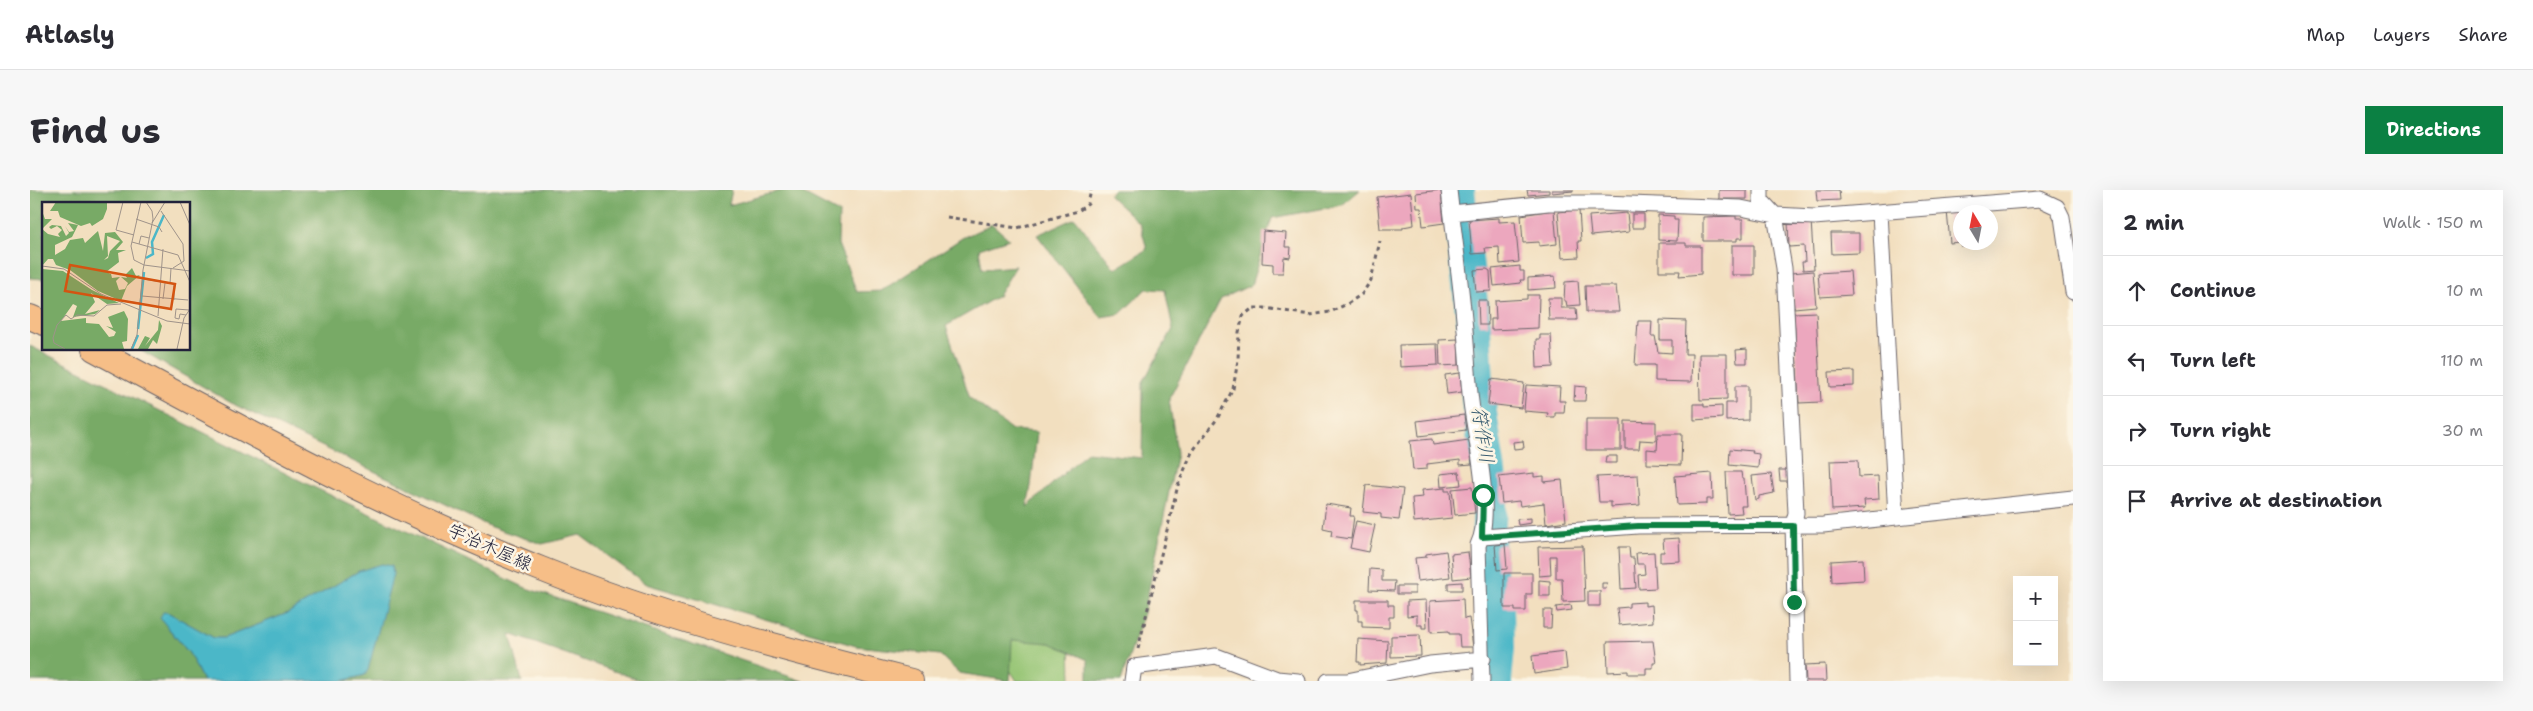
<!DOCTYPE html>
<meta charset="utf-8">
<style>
body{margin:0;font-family:"Shantell Sans","Klee One",sans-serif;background:#f7f7f7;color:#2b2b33}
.controls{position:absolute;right:15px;bottom:15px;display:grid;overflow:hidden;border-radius:0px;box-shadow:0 5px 20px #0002}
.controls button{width:45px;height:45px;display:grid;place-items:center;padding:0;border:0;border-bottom:1px solid #e1e1e2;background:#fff;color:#2b2b33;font:25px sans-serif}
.compass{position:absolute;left:1923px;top:15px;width:45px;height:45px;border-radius:50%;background:#fff;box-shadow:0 5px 20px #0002;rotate:350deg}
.stop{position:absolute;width:15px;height:15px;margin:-11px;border:4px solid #0b8043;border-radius:50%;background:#fff}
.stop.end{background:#0b8043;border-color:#fff;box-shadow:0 1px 5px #0008}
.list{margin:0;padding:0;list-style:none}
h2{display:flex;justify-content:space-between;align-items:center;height:65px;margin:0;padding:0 20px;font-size:21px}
h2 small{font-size:16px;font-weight:400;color:#7c7c81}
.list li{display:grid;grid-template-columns:32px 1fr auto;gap:15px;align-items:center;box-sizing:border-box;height:70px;padding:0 20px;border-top:1px solid #e1e1e2}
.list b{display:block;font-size:19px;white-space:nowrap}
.list em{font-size:16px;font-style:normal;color:#7c7c81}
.icon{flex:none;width:28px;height:28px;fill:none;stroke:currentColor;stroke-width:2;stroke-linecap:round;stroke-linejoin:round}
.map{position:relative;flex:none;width:2043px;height:491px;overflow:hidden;border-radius:0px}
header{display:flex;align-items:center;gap:30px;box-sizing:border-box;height:70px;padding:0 25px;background:#fff;border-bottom:1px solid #e1e1e2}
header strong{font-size:24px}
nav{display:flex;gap:28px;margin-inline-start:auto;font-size:18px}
.intro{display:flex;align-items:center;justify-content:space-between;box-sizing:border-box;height:120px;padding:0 30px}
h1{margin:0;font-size:35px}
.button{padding:12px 22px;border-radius:0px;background:#0b8043;color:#fff;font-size:18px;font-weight:700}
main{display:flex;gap:30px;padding:0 30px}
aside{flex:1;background:#fff;border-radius:0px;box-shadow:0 5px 20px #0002}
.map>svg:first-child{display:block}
.green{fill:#96c574;stroke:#5c7458}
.forest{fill:#78aa66;stroke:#4d6650}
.water{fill:#4bb7c8;stroke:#366c82}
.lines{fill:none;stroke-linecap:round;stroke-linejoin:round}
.river{stroke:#4bb7c8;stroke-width:34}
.building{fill:#eca7be}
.minor-casing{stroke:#6b6469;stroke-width:17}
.primary-casing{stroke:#6b6469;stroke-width:26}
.path{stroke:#6b6469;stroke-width:3;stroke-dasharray:4 4;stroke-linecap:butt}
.minor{stroke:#fff;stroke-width:15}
.primary{stroke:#f6be87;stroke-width:24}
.route{stroke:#0b8043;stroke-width:6}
.labels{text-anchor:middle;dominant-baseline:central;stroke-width:5;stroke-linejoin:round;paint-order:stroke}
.street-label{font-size:18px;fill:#22223b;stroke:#fcf5e5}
.water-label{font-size:19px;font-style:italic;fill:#30566c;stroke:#fcf5e5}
.inset-river{fill:none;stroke:#4bb7c8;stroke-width:2.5}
.inset-road{fill:none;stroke:#9f938a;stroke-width:1}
.view{fill:#d45411;fill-opacity:0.15;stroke:#d45411;stroke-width:2.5}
.inset-edge{fill:none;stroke:#22223b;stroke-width:2.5}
</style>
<header>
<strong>Atlasly</strong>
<nav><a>Map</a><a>Layers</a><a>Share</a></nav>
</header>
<div class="intro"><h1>Find us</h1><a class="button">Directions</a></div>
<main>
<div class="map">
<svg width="2043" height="491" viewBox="0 0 2043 491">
<rect width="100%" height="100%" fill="#fcf5e5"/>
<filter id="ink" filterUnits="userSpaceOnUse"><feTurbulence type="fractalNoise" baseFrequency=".02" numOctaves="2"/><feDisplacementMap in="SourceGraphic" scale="10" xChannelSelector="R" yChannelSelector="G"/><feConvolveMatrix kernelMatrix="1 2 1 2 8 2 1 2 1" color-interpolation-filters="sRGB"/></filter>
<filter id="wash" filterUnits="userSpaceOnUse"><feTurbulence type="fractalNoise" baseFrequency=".0096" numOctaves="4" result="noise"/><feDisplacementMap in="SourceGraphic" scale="20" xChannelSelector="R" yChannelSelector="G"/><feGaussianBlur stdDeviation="1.12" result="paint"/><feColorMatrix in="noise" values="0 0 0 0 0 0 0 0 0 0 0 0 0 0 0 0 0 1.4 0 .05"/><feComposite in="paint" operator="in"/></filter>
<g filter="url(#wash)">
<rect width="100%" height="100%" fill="#f2dfbf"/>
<!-- green -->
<path class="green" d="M958,446L1040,450L1041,491H987Z"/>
<!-- forest -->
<path class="forest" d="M0,0H702L699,15L754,0H766L809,23L808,54L827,102L851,101L932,48L962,34L979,49L949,59L952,79L986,76L968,106L916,136L940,208L982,240L1007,242L1001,296L997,317L1057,262L1112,268L1113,192L1143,139L1135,100L1116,99L1090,124L1071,127L1007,45L1045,28L1085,79L1117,59L1110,34L1079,5L1083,0H1330L1312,15L1242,28L1221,95L1191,109L1139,209L1147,263L1114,423L1091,491H1058V470L1020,453L982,450L980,491L929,483L910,465L826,456L616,394L550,345L512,354L461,337L203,214L108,159H159V14H14V89L0,88Z
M0,156L273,292L496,398L773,491H612L480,444L492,491H312L335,485L329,381L258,423L194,448H184L139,423L138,438L159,463L173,491H0Z"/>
<!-- water -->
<path class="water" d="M352,374L362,376L363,384L338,480L335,485L312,491H173L159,463L130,428L133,422L139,423L184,448H194L258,423L329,381Z"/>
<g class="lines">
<!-- river -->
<path class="river" d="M1428,0L1444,138L1448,209L1461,296L1458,353L1461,393L1467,416L1468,458L1465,491"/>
</g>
<g id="blocks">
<!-- building -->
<path class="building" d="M1411,0L1414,33L1393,36L1391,18H1387L1386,3Z
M1497,0H1519V3L1498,5Z
M1522,0H1543V1L1522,3Z
M1689,0H1717V9H1689Z
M1786,0H1809L1810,10L1787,11Z
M1381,3L1384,35L1373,37V39H1350L1347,7Z
M1940,19V22H1930V52L1920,53L1917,21Z
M1524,20L1527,54L1509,56V52L1493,53L1491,25Z
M1549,20L1551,51H1548L1549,67L1532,68L1528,22Z
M1597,23L1599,42L1561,46L1559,26Z
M1602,24H1614V38H1602Z
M1628,25L1644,26V30H1648L1647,51L1628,50Z
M1706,26V29H1713V48H1707V51H1673V27Z
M1469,28V32L1485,31L1489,72L1470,74L1469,57L1455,58L1456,63L1442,64L1439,30Z
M1781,30L1784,79L1773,80L1772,72H1775L1774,56L1759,57L1758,32Z
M1233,41L1256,43L1255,57H1261L1260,68L1254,67L1253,83H1243V74L1232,73Z
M1801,43H1829V63L1802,64Z
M1931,52H1950V55L1931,56Z
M1629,53H1656V56H1671V84L1649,86L1650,81H1629Z
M1702,55H1724V85H1702Z
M1490,76V81H1494V90H1490L1491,93L1464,96L1462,79Z
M1457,79L1460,81L1461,101L1446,102L1444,80Z
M1783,81L1786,116L1764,118L1761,83Z
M1820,81L1822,105L1790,107L1788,83Z
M1525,86L1526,98L1498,100V88Z
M1548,91L1550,115L1537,116L1536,111H1534L1535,92Z
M1555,96H1586L1589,122H1556Z
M1497,105H1509L1508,138L1461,140V129H1466L1465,111L1497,109Z
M1518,108H1531V118H1546L1547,130H1519Z
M1448,110H1457L1458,135H1449Z
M1786,122L1791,212L1769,213L1764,123Z
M1630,130L1656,131L1655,164H1662L1661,192L1625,191V175H1605L1608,131H1622L1621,146H1625L1628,162L1642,163V150H1630Z
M1510,145H1521L1523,177L1507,178L1506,149H1510Z
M1428,149L1429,175L1410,176L1409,150Z
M1407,154L1408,175L1370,177L1369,155Z
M1717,159V173H1707L1706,160Z
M1669,164H1697V209L1670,210Z
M1824,181V196L1800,197L1799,182Z
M1430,183L1432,202L1417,204L1415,185Z
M1461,189L1494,193L1491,218L1458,214Z
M1496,195L1530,197L1529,211H1535L1534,223H1525V227H1517L1518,223L1494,221Z
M1545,196L1556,197L1555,211H1544Z
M1705,196H1718V230L1696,231V213H1705Z
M1664,214H1674V217L1692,216V228L1664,230Z
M1434,225L1436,240L1389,246L1387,231Z
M1556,229H1591V260H1556Z
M1595,231L1626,232V251L1610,250L1609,259H1595Z
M1628,244H1652L1651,275L1617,274V259L1627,260Z
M1402,249L1403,255L1439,250L1442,274L1430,275V270L1397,274V279L1383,280L1380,251Z
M1493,251L1494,258L1484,259L1483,252Z
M1700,259L1723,261L1722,263L1729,264L1728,278L1699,275Z
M1576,266H1587V273H1575Z
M1828,270L1829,287L1848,286L1849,309L1834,310L1835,318L1802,320L1800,271Z
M1749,280H1757L1758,291H1750Z
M1429,282L1431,295L1411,297L1410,284Z
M1696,282H1711L1712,289H1714L1716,316H1711L1712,323L1698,324Z
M1504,283V287L1514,286V292L1532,290L1536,331L1516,334L1514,313L1490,316L1489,311L1472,313L1469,287Z
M1682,283L1683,309H1676V314L1647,315L1645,286Z
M1741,284L1744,303L1729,306V309L1725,310L1722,286Z
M1608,285L1610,315L1581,317V312H1569L1567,287Z
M1336,295L1373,299L1369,330L1351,328V324L1333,322Z
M1442,297L1445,323L1425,325L1422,299Z
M1415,298V301H1420L1422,328L1384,332L1382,308L1393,307L1392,300Z
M1296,314L1321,318L1320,326H1324L1321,349L1301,346L1302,340L1293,338Z
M1501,328V333L1488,335L1487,329Z
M1326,331L1345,335L1339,362L1320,358Z
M1649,348L1650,371L1630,372V362H1634L1633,349Z
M1475,354L1477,379L1467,380L1465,355Z
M1553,356L1555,411L1533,412L1532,388H1526V366H1520L1521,385L1509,386L1508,357Z
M1589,357H1599L1600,368H1604L1606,398L1591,399Z
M1416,361L1420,387L1388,391L1385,368L1396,367V364Z
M1438,362L1441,387L1423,389L1421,364Z
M1624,362L1626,398L1609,399L1608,385L1615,384L1614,374H1607L1606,363Z
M1833,369L1834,390L1802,392L1801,371Z
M1340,379L1352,380V391H1365L1364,401L1339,400Z
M1474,383H1502V404H1496V421H1485V418H1474Z
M1509,390L1520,391V406H1509Z
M1432,392V400H1418V393Z
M1572,393H1577L1576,399H1572Z
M1367,396H1385V404H1367Z
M1558,401H1570V416H1558Z
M1433,409L1434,429L1439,428L1443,457H1430L1429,444H1419V441L1401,442L1400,411Z
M1326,410H1358V415H1364V427H1359V438L1332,437V431H1328V420H1326Z
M1396,410L1397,438H1392V435H1387V425L1377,426V411Z
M1615,412V416L1622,415L1623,432L1589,435L1587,418L1599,417V413Z
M1541,415L1542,420L1527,422L1526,417Z
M1513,420H1522L1521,438H1513Z
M1390,445L1391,466L1361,467V446Z
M1328,449L1358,451L1357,473L1330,475V472H1327Z
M1623,451L1626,473H1623V478H1616V484H1598V481L1578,482L1577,452Z
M1535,462L1537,479L1504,484L1502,466Z
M1795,474L1796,491H1776L1775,475Z"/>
</g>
</g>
<g filter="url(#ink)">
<use href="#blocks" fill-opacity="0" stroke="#6b6469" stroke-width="1"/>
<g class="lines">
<defs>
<path id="minor" d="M1419,0C1424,47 1431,93 1435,140C1437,164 1438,188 1441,212C1445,246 1464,324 1448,355L1452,491
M1731,0V10L1745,25L1754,78L1766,323L1763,335L1767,491
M1850,22L1866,327
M1422,23L1518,13H1572L1711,18L1745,25L1784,27L2010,9L2027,17L2032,27L2043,102
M1452,347L1608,336L1793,335L2043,308
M1102,491L1104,477L1186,466L1247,489L1268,491
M1298,491H1317L1400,474L1453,469"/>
<path id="primary" d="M0,127L14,133
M64,159C210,238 356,318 511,379C630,427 756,460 881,491"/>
</defs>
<!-- minor casing -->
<use href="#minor" class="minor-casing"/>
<!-- primary casing -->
<use href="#primary" class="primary-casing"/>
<!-- path -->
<path class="path" d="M917,27L987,38L1048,21L1058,14L1061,0
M1108,459L1148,295L1162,262L1187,229L1203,199L1208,170L1209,142L1213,126L1223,118H1235L1280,125L1300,122L1317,114L1332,104L1341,90L1350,51"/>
<!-- minor -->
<use href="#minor" class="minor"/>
<!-- primary -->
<use href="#primary" class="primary"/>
</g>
</g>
<g class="lines" filter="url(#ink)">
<!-- route -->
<path class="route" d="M1453,305L1452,347L1608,336H1763L1764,412"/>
</g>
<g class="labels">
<!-- street labels -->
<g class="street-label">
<text transform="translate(460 357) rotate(24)">宇治木屋線</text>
</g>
<!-- water labels -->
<g class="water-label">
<text transform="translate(1453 245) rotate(81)">符作川</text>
</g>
</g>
<!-- overview -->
<g transform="translate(12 12)">
<rect width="148" height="148" fill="#f2dfbf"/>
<path d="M14,0H65V7L61,17L50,24L48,21L39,24L18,15L16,9H8ZM0,9L3,17H10L0,27L6,32L18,35L16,32L20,28L15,24L9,27L7,25L10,23L19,24L24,34L27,31L23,24L27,30L32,29L26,21L36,23L30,35L13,43V53L23,47L28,38L41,36L43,41L56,29L61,49L63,31L73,30L81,40L74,48H84L76,51L77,60L64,70L69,72L70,76L78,75L74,79L77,88L83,87L86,81L79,75L85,76L83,73L90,66L94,74L98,73L85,84L79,99L56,89L28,68L14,63L11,57H6L0,64ZM65,34L78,39L68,49L66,56L62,58L66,54ZM0,67L21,69L50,88L77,101L65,102L49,91L53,100L43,112L58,108L53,112L31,115L35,104L31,102L19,119L44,116V121L57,122L67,135L72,134L74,130L64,124L71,126L66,115L82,109L86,117L85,139L80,140L82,147H0ZM117,118L120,124L115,142L111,138L106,147H96L103,134L108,136L103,144L116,128Z" fill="#78aa66" fill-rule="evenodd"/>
<path class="inset-river" d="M104,56L111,52L110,40L122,13M96,127L102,70M90,147L96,133"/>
<path class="inset-road" d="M81,0L74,28L92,33M99,0L89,44L92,58L102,63L148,69M138,0L148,23M119,9L141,42L142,59L131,66M94,17L117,25L120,30M110,21L123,0M90,40L136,53L148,80M97,42L99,34L107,36M0,64L22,67L59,92L125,119L148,122M101,77L132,82V98M128,82L129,66M148,86V102M100,94L146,98M121,97L123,81M80,99L99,101M144,113L138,112L137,117L133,116L134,107L147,108M116,114L121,47M23,147L12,141L11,136L15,123L24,113L29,117L35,113L52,114L65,103L79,102M89,147L95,133L101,68L111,17L110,9L104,0M135,147L142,116L148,107"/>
<path class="view" d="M28,63L133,82L129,107L23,89Z"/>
<rect width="148" height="148" class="inset-edge"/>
</g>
</svg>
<div class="controls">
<button>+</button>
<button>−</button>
</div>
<svg class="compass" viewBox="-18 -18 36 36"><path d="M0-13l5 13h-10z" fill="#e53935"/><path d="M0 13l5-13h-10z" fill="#7c7c81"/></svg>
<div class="stop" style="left:1453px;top:305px"></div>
<div class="stop end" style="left:1764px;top:412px"></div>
</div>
<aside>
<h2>2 min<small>Walk · 150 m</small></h2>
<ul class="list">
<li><svg class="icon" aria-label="ahead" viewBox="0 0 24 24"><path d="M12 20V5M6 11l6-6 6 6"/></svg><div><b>Continue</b></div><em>10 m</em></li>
<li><svg class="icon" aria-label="left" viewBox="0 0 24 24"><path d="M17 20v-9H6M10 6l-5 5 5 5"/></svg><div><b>Turn left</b></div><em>110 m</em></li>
<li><svg class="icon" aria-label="right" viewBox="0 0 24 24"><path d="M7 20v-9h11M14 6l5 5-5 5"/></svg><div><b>Turn right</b></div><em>30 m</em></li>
<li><svg class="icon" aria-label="arrive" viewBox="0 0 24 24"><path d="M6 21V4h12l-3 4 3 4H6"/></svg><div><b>Arrive at destination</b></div></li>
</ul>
</aside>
</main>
